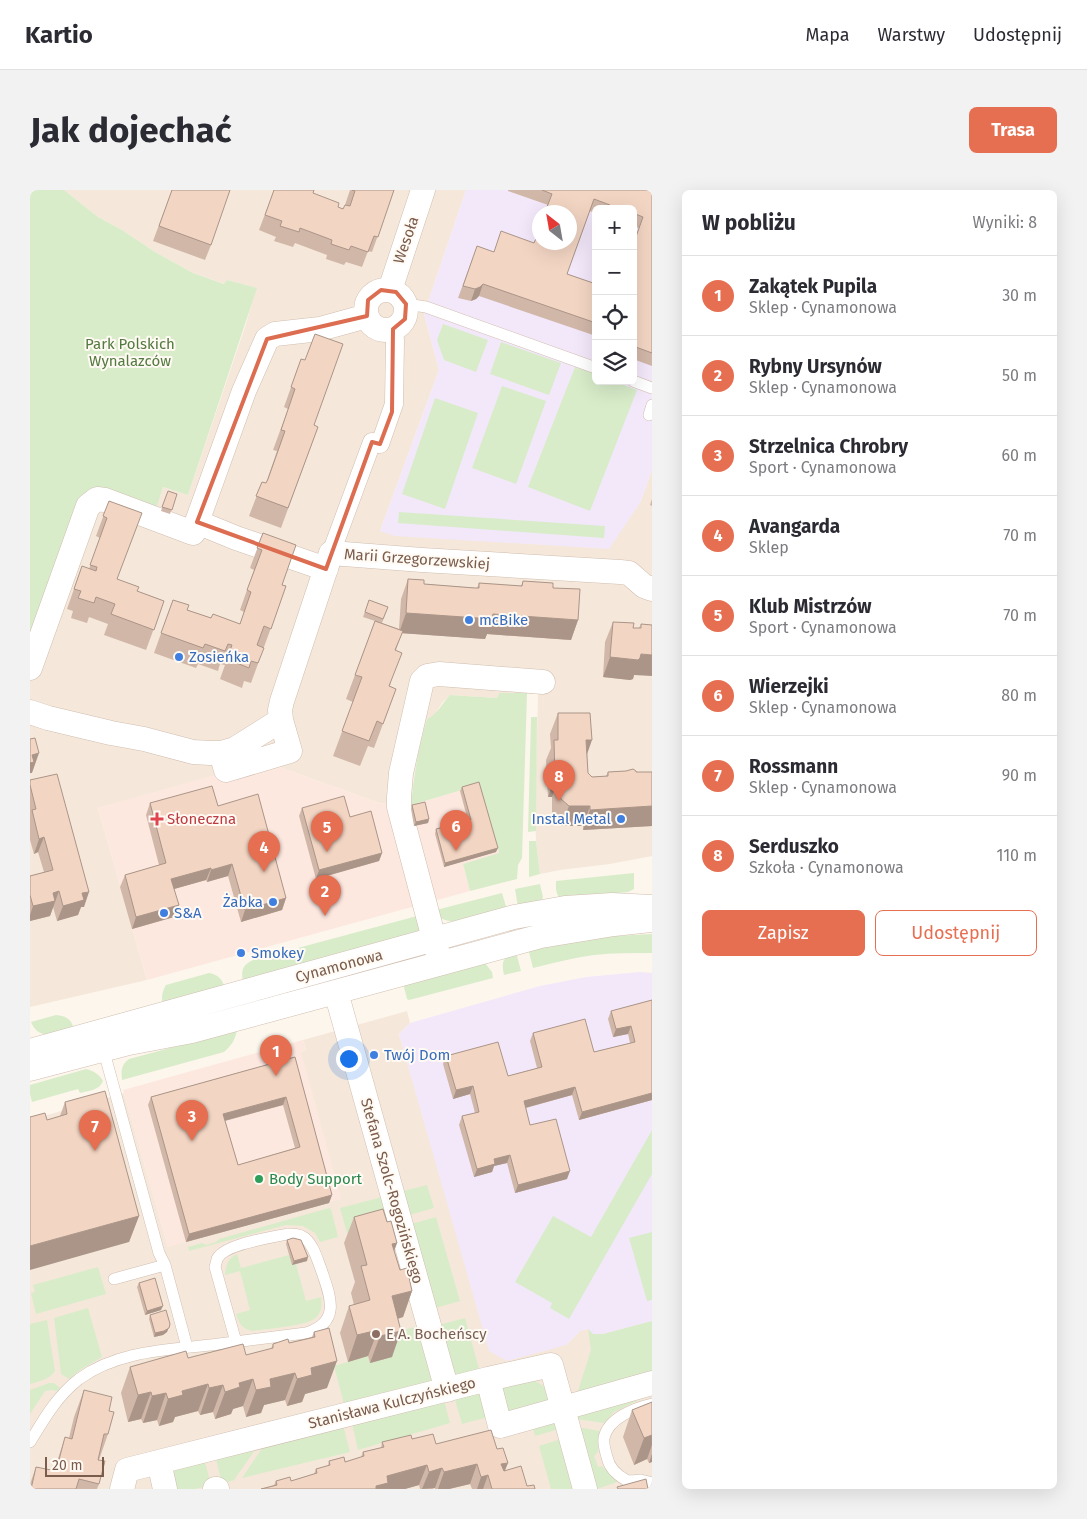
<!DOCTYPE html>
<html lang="pl">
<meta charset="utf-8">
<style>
body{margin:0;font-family:"Fira Sans",sans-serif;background:#f2f2f3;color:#2b2b33}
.controls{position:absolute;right:15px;top:15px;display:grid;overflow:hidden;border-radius:8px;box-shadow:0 5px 20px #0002}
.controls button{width:45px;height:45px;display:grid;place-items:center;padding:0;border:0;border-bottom:1px solid #e1e1e2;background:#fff;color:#2b2b33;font:25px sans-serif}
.compass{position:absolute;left:502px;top:15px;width:45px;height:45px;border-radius:50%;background:#fff;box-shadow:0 5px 20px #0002;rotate:329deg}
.scale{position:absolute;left:15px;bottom:12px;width:59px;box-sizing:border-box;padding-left:5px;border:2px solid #7a5c4d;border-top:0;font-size:14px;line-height:18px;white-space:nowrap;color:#7a5c4d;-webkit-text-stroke:4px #fffaf3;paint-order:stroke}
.you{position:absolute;left:318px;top:868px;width:18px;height:18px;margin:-12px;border:4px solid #fff;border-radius:50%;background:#1a73e8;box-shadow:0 0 0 8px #1a73e833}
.badge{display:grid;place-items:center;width:32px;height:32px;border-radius:50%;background:#e76f51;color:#fff;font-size:16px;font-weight:700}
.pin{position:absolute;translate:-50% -41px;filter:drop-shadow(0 1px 2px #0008)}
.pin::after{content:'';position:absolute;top:26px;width:18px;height:15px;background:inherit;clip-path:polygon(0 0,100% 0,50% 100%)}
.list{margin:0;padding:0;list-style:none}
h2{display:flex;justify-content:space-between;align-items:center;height:65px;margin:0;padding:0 20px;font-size:21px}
h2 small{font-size:16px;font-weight:400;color:#7c7c81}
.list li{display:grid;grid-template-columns:32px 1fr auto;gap:15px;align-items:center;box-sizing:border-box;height:80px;padding:0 20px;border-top:1px solid #e1e1e2}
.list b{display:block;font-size:19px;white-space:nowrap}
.list p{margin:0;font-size:16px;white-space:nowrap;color:#7c7c81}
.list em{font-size:16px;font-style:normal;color:#7c7c81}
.actions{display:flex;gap:10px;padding:15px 20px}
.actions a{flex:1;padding:11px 0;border:1px solid #e76f51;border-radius:8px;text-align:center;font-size:18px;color:#e76f51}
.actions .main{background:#e76f51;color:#fff}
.icon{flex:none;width:28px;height:28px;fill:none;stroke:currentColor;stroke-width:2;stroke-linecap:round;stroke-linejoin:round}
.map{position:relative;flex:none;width:622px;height:1299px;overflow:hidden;border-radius:8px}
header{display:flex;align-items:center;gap:30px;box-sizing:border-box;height:70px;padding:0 25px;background:#fff;border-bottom:1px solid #e1e1e2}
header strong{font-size:24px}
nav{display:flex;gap:28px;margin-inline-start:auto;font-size:18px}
.intro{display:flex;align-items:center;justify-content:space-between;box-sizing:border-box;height:120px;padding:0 30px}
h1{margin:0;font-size:35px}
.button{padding:12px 22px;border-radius:8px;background:#e76f51;color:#fff;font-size:18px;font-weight:700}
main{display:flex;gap:30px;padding:0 30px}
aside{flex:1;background:#fff;border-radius:8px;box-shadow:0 5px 20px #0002}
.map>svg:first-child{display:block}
.residential{fill:#f5e8da}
.commercial{fill:#fde8e0}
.education{fill:#f3e8fa;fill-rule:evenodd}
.green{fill:#d8ecc9}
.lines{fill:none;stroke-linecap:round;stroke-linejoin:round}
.service-casing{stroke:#d1beb0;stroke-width:12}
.pedestrian-casing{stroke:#d1beb0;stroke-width:19}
.minor-casing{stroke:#d1beb0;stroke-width:25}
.service{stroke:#fff;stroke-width:11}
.pedestrian{stroke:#fff;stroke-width:18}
.minor{stroke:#fff;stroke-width:24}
.wall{fill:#d1b7a8;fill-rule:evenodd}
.shaded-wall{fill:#aa9588}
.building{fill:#f3d5c3;stroke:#aa9588;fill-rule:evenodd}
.marked{fill:none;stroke:#dc6d51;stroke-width:4;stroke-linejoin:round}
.shop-dot{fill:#3f7fe0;stroke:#fffaf3;stroke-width:2}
.health-dot{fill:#e0444e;stroke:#fffaf3;stroke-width:2}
.leisure-dot{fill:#2e9e5b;stroke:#fffaf3;stroke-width:2}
.education-dot{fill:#8d6e63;stroke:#fffaf3;stroke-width:2}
.labels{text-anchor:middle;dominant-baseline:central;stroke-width:4;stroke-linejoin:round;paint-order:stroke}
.street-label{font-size:15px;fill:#7a5c4d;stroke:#fffaf3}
.park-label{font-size:15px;fill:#537a41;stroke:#fffaf3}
.shop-label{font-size:15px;fill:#366cbe;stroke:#fffaf3;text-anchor:start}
.health-label{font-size:15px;fill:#be3a42;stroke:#fffaf3;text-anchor:start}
.leisure-label{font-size:15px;fill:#27864d;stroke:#fffaf3;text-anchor:start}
.education-label{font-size:15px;fill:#785e54;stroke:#fffaf3;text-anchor:start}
</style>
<header>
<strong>Kartio</strong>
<nav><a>Mapa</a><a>Warstwy</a><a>Udostępnij</a></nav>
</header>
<div class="intro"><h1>Jak dojechać</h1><a class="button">Trasa</a></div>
<main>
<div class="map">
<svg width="622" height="1299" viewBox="0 0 622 1299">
<rect width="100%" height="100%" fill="#fdf6ec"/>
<!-- residential -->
<path class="residential" d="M34,0H436L394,124L409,180L350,341L610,313L622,280V666L580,674L530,680L510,684L506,651L505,620L508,504L469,503L467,508L420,505L412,513L404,526L397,529L392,544L384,585L381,615L349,613L241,574L68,618L117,790L0,817V456L61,297L125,319L133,297L158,305L216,134L226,98L197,90L195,94L163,83L125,62L92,40L68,27Z
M377,821L380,833L369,844L401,955L536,1155L550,1141L553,1140L558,1139L573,1144L622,1131V1299H0V930L94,903L138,1057L271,862L276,860L273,850Z"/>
<!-- commercial -->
<path class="commercial" d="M241,574L349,613L381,615L449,595L469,664L433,674L440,701L117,790L68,618L192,583Z
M273,850L276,860L271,862L311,1009L138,1057L93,900Z"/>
<!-- education -->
<path class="education" d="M436,0H622V280L610,313L579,359L365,346L350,341L409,180L394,124ZM566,19H603V191H566ZM510,22H540V52H510Z
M610,782L622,783V1131L573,1144H563L558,1139L553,1140L550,1141L536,1155L477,1171L459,1161L369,844L380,833L510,796L556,787Z"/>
<!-- green -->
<path class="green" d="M0,0H34L68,27L92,40L125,62L163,83L194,94L197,90L227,98L158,305L133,297L126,319L61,298L3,455L0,456Z
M413,134L458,150L446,182L414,170L407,150Z
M471,152L531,173L519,205L460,184Z
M545,177L566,184V191H583L607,200L560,321L498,297Z
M472,196L516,211L486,294L442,278Z
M405,208L448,223L415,319L372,304Z
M369,322L575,336L574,348L368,333Z
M469,503H497L492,668L488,675L487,689L440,701L433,674L469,663L449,595L381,615C384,586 388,557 397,529C408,524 412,513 420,505L467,508Z
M501,527H507L506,641L498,642Z
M499,651H506L510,684L499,687Z
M604,683V699L598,702L532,709C525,705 526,698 526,691Z
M510,694L513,707L511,711L488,717L485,699Z
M472,703L477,720L428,733L415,730L408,727L406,720Z
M387,726L390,736L388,742L213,792C211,781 212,775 223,770Z
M622,744V763C603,763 583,763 564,765C543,768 523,773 503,778L499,762L501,759L585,746Z
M486,762L491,781L474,785C471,770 473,768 486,762Z
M455,773L462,782L463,788L379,810L377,809L373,793Z
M179,783C189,785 192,789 195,798L133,815C131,807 132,802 136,795Z
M26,825C36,826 42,829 44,840C28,843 9,852 1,832Z
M207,840C205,850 202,855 194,862L92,890C91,881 91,875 99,869Z
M56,879C64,881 69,884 73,891C70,900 58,901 50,903L48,899L2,912L0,904V895Z
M622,940V984L539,1129L520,1118L522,1113L485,1092L523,1026L561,1047Z
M397,995L404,1018L376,1026L369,1002Z
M356,1006L363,1030L317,1043L310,1018Z
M299,1018L301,1019L308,1047L290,1052L285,1043L273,1036L256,1035L159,1061L158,1057L172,1053L176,1055L186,1052L189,1049Z
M406,1027L430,1111L402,1119L378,1035Z
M622,1042V1110L617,1111L599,1048Z
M207,1064L211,1078L259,1065L262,1075L266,1074L276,1111L291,1107C292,1116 292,1123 284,1129C275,1136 235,1139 222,1141C212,1139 209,1133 206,1124L220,1120L210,1081L195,1085C196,1075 198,1068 207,1064Z
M68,1077L76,1104L6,1124L1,1103L5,1102L3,1095Z
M58,1118L72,1167L50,1180L39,1189L31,1184L24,1128Z
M435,1128L451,1186L421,1194L405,1136Z
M17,1130L25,1181C19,1190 9,1191 0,1194V1134Z
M622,1131V1188L546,1207L561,1160L558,1139L563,1144H573Z
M392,1135L408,1194L315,1218L304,1176L338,1166L340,1173L356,1145Z
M504,1190L521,1201L527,1215L473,1230L463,1193Z
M19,1193H24L30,1198L27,1201L22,1200L15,1201L0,1224V1200Z
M453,1195L462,1226L432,1234L423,1203Z
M604,1202L607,1211L584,1222L574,1233L546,1229L547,1226Z
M413,1206L420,1233L328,1260L321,1229Z
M529,1223L533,1238L505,1246L501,1231Z
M312,1231L320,1262L212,1288L237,1251Z
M541,1236L570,1241L568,1262L564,1266L568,1277L572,1276L587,1292L567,1299H560Z
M537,1247L551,1299H521L509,1256Z
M230,1253L204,1290L192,1294L185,1265Z
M174,1268L181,1295L165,1299H139L134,1279Z"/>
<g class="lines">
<defs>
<path id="service" d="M376,114L396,117L566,178
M603,191L622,198
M619,225L622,215
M73,858L129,1063L135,1075L157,1157
M84,1089L135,1075
M622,1214C605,1218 578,1228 574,1248C573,1254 575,1260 577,1267C579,1277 587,1285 596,1290C601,1292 606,1290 611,1290C615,1291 618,1292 622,1293
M0,1252C14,1229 27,1206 49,1189C87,1161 136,1160 181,1155C212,1151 244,1147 276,1143C312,1132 300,1106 291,1079C287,1069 284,1056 275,1048C269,1044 263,1044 257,1044C240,1048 194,1054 187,1069C187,1070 185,1077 185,1077L206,1152"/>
<path id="pedestrian" d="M301,363L342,252L350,254L364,214L365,150L363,139"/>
<path id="minor" d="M336 120a20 20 0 1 1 40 0a20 20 0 1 1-40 0Z
M360,100L393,0
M167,332L206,348L296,379
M0,478L58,316L67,309L75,310L163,343L214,201L237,149L245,144L290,139L337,126
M0,522L18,528L81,543L114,549L163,562L180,563H191L205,559L251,530L250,520L252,511L301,363L392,370L590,382L599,383L614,396L622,399
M191,563L196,580L260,561L251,530
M408,764L369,617V607L371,583L392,491L397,486L409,484L513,492
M306,802L417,1200
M0,861L484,727L535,718L582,715L622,717
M0,879L99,853L162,841L511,746L584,734L622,730
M458,1189L470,1236L622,1193
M129,1272L135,1299
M92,1299L97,1280L458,1189L521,1175L555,1299
M185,1299H187"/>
</defs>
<!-- service casing -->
<use href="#service" class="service-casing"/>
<!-- pedestrian casing -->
<use href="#pedestrian" class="pedestrian-casing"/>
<!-- minor casing -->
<use href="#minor" class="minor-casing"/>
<!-- service -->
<use href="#service" class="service"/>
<!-- pedestrian -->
<use href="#pedestrian" class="pedestrian"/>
<!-- minor -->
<use href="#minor" class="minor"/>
</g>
<!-- wall -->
<path class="wall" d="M142,0L181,55L175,70L123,51Z
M244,0L283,3L308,17L313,19L316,15H315L320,0H364L342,62L338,61L332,77L316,72L314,75L296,69L297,65L265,53L263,57L244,51L246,47L229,40Z
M478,0H622V176L603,169V54L609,38L603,36V19H566V23L559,21L537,84L566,94V146L449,106L446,109L441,111L428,108L447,56L464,62L504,53L518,15L478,1Z
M271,169L284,235L288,237L251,338L219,326L232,292L236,293L247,261L243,260L258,219L254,217Z
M138,301L147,304L140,324L131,321Z
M622,309V316L620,315Z
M79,311L87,389L107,401L134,411L116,460L74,445L78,434L59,427L57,433L41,428L43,421L37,419L45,396L59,379L70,348L66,346Z
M233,343L252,395L256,396L221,493L214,491L212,498L190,489L195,475L190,474L188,481L168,474L166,478L124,463L143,410L157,420L181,428L210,434L214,422L210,420L224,380L220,378Z
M378,389L394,394L447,398L449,393L491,396L493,391L523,398L548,430L541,450L457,444L455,449L372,443L366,460L360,496L366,499L344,558L338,556L330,576L303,566L323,512L316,509L345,431L333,427L339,410L358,417L352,433L369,439L371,409Z
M583,432L603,438H609L611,434L604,485L603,489L600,490L573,487L575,452Z
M528,523L557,563L558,583L562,587L576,586L578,582H622V636L553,640V636H531L524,629L522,623V607H518L516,570L521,558L520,544Z
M0,590L54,717H51L48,725L27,731L23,717L20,726L0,731V686L14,682L8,662L4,664L0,650Z
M432,597L466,662L414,677L405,644L406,639L438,631L430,601Z
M120,613L188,616L256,708L252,720L211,732L198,686L177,692L176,690L144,699V727L102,739L90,697L95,685L129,675L116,625Z
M382,615L399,629L398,633L384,636L381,619Z
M272,618L352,663L349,671L286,689L269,626Z
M622,810V910L549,930L542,905L496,918L500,935L537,989L485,1003L477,973L464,976L462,982L444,987L429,935L432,926L445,923L440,904L423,909L413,874L416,866L478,886L507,878L500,851L503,843L564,862L600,853L598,844L583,847L578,829L581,821Z
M265,867L302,1005L299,1013L156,1052L118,915L121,907ZM253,915L265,958L208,975L195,931Z
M35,912L109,1026L99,1052L17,930L30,926Z
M324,1027L357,1032L367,1053L364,1061L370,1080L382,1101L373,1127L368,1129L362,1167L340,1173L338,1166L318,1172L310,1143L319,1116L324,1115L321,1103L325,1092L314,1053Z
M257,1050L277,1071L262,1075L256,1054Z
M109,1093L131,1120L115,1125L107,1097Z
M120,1125L140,1134L137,1142L133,1145L124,1147L119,1129Z
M284,1142L297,1198L275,1204L272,1212L257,1216L255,1210L234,1215L231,1223L216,1227L213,1216L203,1219L201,1224L185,1229L183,1222L170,1225L168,1221L145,1227L143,1232L129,1236L127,1230L113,1233L111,1229L98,1232L91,1203L100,1177L158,1168L216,1165L241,1159L243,1154L259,1153L282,1147Z
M54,1200L79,1221L78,1244L69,1270V1294L67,1299H0V1294L6,1277L24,1281L35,1247L39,1248L44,1227Z
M622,1212V1272L619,1273L617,1269L604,1275L593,1247L602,1220Z
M382,1249L406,1254L475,1281L497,1296L505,1299H442L440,1294L419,1299H405V1298L402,1299H390L389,1295L375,1299H231L244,1295L246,1291H261L284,1284L286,1279L298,1276L299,1271L315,1272L331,1267L333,1262L351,1258L352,1252Z"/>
<!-- shaded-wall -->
<path class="shaded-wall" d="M453,94L449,106L446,109L441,111L445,99Z
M376,423L463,424L548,430L541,450L457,444L455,449L369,443Z
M611,464L622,465V486L604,485L603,489L600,490L573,487L580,467Z
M556,550H562L555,570Z
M9,563L2,583H0V571L2,565Z
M525,587H529L522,607H518Z
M539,616H560L553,636H531Z
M622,616V636L553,640L560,620Z
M399,629L398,633L384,636L386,632Z
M14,647L8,662L4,664L9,649Z
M468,658L466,662L414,677L415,673Z
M352,663L349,671L286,689L289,680Z
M202,674L198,686L177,692L181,680Z
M181,678L176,690L137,701L141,689Z
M29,701L20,726L0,731V725L3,716L23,703Z
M59,702L54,717H51L48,725L27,731L33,716L52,703Z
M256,708L252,720L211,732L215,720Z
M149,715L144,727L102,739L106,727Z
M601,836L598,844L583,847L586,839Z
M443,896L440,904L423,909L426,900Z
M545,897L542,905L491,919L494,911Z
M622,903V910L549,930L552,922Z
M256,907L253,915L190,932L193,924Z
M480,965L477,973L464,976L462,982L444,987L447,979L464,969Z
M540,981L537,989L485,1003L488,995Z
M302,1005L299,1013L156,1052L159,1044Z
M109,1026L99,1052L0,1080V1056Z
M367,1053L357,1080L362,1054Z
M278,1067L277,1071L262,1075L264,1071Z
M382,1101L373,1127L352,1133L362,1106Z
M133,1116L131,1120L115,1125L117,1121Z
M140,1134L137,1142L133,1145L124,1147L125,1143Z
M348,1140L338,1166L318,1172L327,1145Z
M371,1141L362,1167L340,1173L350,1146Z
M307,1171L297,1198L275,1204L272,1212L257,1216L267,1189L281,1178Z
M265,1183L255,1210L234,1215L231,1223L216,1227L226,1200L240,1189Z
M223,1189L213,1216L203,1219L201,1224L185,1229L195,1202L209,1193Z
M178,1194L168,1221L145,1227L143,1232L129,1236L138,1209L152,1201Z
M193,1195L183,1222L170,1225L179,1198Z
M121,1202L111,1229L98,1232L108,1205Z
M136,1203L127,1230L113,1233L122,1206Z
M622,1245V1255L617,1269L604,1275L614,1248Z
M622,1264V1272L619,1273Z
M478,1273L470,1293L471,1274Z
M447,1274L440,1294L419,1299H408L414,1282Z
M397,1275L389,1295L375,1299H345L346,1296L357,1286Z
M412,1278L405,1298L392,1299L399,1282Z
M458,1285L453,1299H447L451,1287Z"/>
<!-- building -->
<path class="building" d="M142,0H200L181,55L129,36Z
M244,0H284L283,3L309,13L308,17L313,19L315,15L320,16L325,1L322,0H364L348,47L344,46L338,62L321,56L319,60L301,54L302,50L270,38L269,42L250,36L252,31L235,25Z
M512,0H622V163L603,156V55L613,27L603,23V19H578L580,15L564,9L537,84L566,94V133L453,94L450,97L445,99L433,96L447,56L464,62L471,41L504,53L510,39V52H540V22H515L522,4Z
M285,144L313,154L284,235L288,237L258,318L226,306L232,292L236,293L238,289L255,241L251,240L265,199L261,197L271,169L275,170Z
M138,301L147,304L142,320L132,317Z
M79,311L112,323L87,389L109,397L107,401L134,411L124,440L81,424L85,414L66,407L64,413L48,408L51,401L44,399L52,376L66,381L67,377L60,375L77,328L73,326Z
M233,343L266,355L252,395L256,396L241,439L234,436L227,455L234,458L228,473L221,471L219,478L197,469L202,455L198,454L195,461L175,454L173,458L131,443L143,410L159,415L157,420L181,428L183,424L210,434L221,402L217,400L232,360L227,358Z
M378,389L394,390V394L445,398H449V393L492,396L493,391L523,393V398L550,399L548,430L463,424L462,429L376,423Z
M339,410L358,417L353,429L335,422Z
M345,431L373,441L365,460L372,463L359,496L366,499L353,534L347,531L339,551L312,541L332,487L325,485Z
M583,432L604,433L603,438H611V434L622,435V465L611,464L610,468L608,470L580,467Z
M528,523H560L562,550H556L558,583L562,587L578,586V582L596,581L603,579L606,581V582H622V616L560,620V616H539L531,609L529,603V587H525L524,550H528Z
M5,548L9,563L2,565L4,572L0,573V549Z
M27,584L59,702L52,703L54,710L33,716L29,701L23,703L25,711L3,716L0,705V686L23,680L14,647L9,649L2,620L6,619L0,595V590Z
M449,592L468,658L415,673L406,639L441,630L432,597Z
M182,596L188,616L228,604L256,708L215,720L202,674L181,680V678L141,689L149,715L106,727L95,685L136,673L120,613Z
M314,606L320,627L341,621L352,663L289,680L272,618Z
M395,612L399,629L386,632L382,615Z
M622,810V903L552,922L545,897L494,911L500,935L526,929L540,981L488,995L480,965L464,969L465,974L447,979L432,926L449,922L443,896L426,900L416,866L468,852L478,886L512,877L503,843L555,829L564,862L605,852L601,836L586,839L581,821Z
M265,867L302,1005L159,1044L121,907ZM256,907L270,957L208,975L193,924Z
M75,901L109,1026L0,1056V927L15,923L17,930L37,924L35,912Z
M353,1019L357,1032L361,1031L367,1053L362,1054L370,1080L377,1078L382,1101L362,1106L371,1141L350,1146L348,1140L327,1145L319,1116L340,1110L331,1076L337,1075L324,1027Z
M263,1048L271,1050L278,1067L264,1071L257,1050Z
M125,1088L133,1116L117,1121L109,1093Z
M136,1120L140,1134L139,1138L134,1141L125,1143L120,1125Z
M299,1138L307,1171L281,1178L282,1185L267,1189L265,1183L240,1189L241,1197L226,1200L223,1189L209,1193L210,1197L195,1202L193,1195L179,1198L178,1194L152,1201L153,1205L138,1209L136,1203L122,1206L121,1202L108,1205L100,1177L156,1161L158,1168L213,1154L216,1165L243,1158V1154L258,1149L259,1153L285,1147L284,1142Z
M54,1200L82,1207L79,1221L84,1222L78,1244H74L68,1270L75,1271L69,1294L49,1289L46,1299H1L6,1277L26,1281L35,1247L42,1249Z
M622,1212V1245L614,1248L602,1220Z
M461,1240L467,1259L473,1258L478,1273L471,1274L474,1281L491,1276L497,1296L504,1295L505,1299H462L458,1285L451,1287L447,1274L414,1282L412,1278L399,1282L397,1275L357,1286L358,1293L346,1296V1299H231L247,1295L246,1291L260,1287L261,1291L287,1283L286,1279L300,1275L299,1271L314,1267L315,1272L334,1266L333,1262L354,1257L352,1252L381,1245L382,1249L403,1244L406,1254Z
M616,1289L618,1299H588L587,1297Z"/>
<!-- marked area -->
<path class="marked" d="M351,100L366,102L376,114L375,129L363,139L362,222L350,254L342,252L296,379L167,332L237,149L337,126L338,110Z"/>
<!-- markers -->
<g class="shop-dot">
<circle cx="439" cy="430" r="5"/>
<circle cx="149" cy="467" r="5"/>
<circle cx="591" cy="629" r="5"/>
<circle cx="243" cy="712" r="5"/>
<circle cx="134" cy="723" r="5"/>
<circle cx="211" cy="763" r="5"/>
<circle cx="344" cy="865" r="5"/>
</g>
<path class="health-dot" d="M124.5 621.5h5v5h5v5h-5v5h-5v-5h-5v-5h5z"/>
<circle class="leisure-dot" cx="229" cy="989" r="5"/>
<circle class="education-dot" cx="346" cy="1144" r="5"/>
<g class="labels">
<!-- street labels -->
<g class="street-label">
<text transform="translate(376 50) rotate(-71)">Wesoła</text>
<text transform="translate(387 369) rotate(4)">Marii Grzegorzewskiej</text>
<text transform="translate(309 776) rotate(-15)">Cynamonowa</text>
<text transform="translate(362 1001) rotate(74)">Stefana Szolc-Rogozińskiego</text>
<text transform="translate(362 1213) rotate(-14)">Stanisława Kulczyńskiego</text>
</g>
<!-- park labels -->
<g class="park-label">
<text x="100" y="154">Park Polskich<tspan x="100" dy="17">Wynalazców</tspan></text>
</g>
<!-- shop labels -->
<g class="shop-label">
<text x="449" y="430">mcBike</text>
<text x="159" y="467">Zosieńka</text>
<text x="581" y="629" text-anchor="end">Instal Metal</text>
<text x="233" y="712" text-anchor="end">Żabka</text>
<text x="144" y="723">S&amp;A</text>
<text x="221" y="763">Smokey</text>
<text x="354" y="865">Twój Dom</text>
</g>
<!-- health labels -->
<g class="health-label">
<text x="137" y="629">Słoneczna</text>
</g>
<!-- leisure labels -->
<g class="leisure-label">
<text x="239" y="989">Body Support</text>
</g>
<!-- education labels -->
<g class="education-label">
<text x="356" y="1144">E A. Bocheńscy</text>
</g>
</g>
</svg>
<div class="controls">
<button>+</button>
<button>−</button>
<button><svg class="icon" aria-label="locate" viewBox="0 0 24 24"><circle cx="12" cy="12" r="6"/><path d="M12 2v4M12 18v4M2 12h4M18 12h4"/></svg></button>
<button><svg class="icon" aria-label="layers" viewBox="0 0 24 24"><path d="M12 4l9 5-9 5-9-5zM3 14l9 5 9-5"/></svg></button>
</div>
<svg class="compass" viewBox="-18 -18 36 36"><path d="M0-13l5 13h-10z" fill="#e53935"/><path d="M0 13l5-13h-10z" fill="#7c7c81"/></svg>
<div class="scale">20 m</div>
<div class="you"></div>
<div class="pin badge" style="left:246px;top:886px">1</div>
<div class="pin badge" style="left:295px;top:726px">2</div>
<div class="pin badge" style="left:162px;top:951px">3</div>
<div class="pin badge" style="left:234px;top:682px">4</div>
<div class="pin badge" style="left:297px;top:662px">5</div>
<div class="pin badge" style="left:426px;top:661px">6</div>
<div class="pin badge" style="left:65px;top:961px">7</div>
<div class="pin badge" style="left:529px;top:611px">8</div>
</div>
<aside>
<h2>W pobliżu<small>Wyniki: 8</small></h2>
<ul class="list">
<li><span class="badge">1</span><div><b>Zakątek Pupila</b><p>Sklep · Cynamonowa</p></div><em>30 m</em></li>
<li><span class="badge">2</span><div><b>Rybny Ursynów</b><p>Sklep · Cynamonowa</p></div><em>50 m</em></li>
<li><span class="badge">3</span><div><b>Strzelnica Chrobry</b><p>Sport · Cynamonowa</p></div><em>60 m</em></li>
<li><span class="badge">4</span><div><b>Avangarda</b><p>Sklep</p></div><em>70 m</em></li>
<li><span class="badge">5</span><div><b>Klub Mistrzów</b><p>Sport · Cynamonowa</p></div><em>70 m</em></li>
<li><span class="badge">6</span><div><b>Wierzejki</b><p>Sklep · Cynamonowa</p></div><em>80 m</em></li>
<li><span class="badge">7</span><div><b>Rossmann</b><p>Sklep · Cynamonowa</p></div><em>90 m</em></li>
<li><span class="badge">8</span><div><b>Serduszko</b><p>Szkoła · Cynamonowa</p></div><em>110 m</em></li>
</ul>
<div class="actions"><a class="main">Zapisz</a><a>Udostępnij</a></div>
</aside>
</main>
